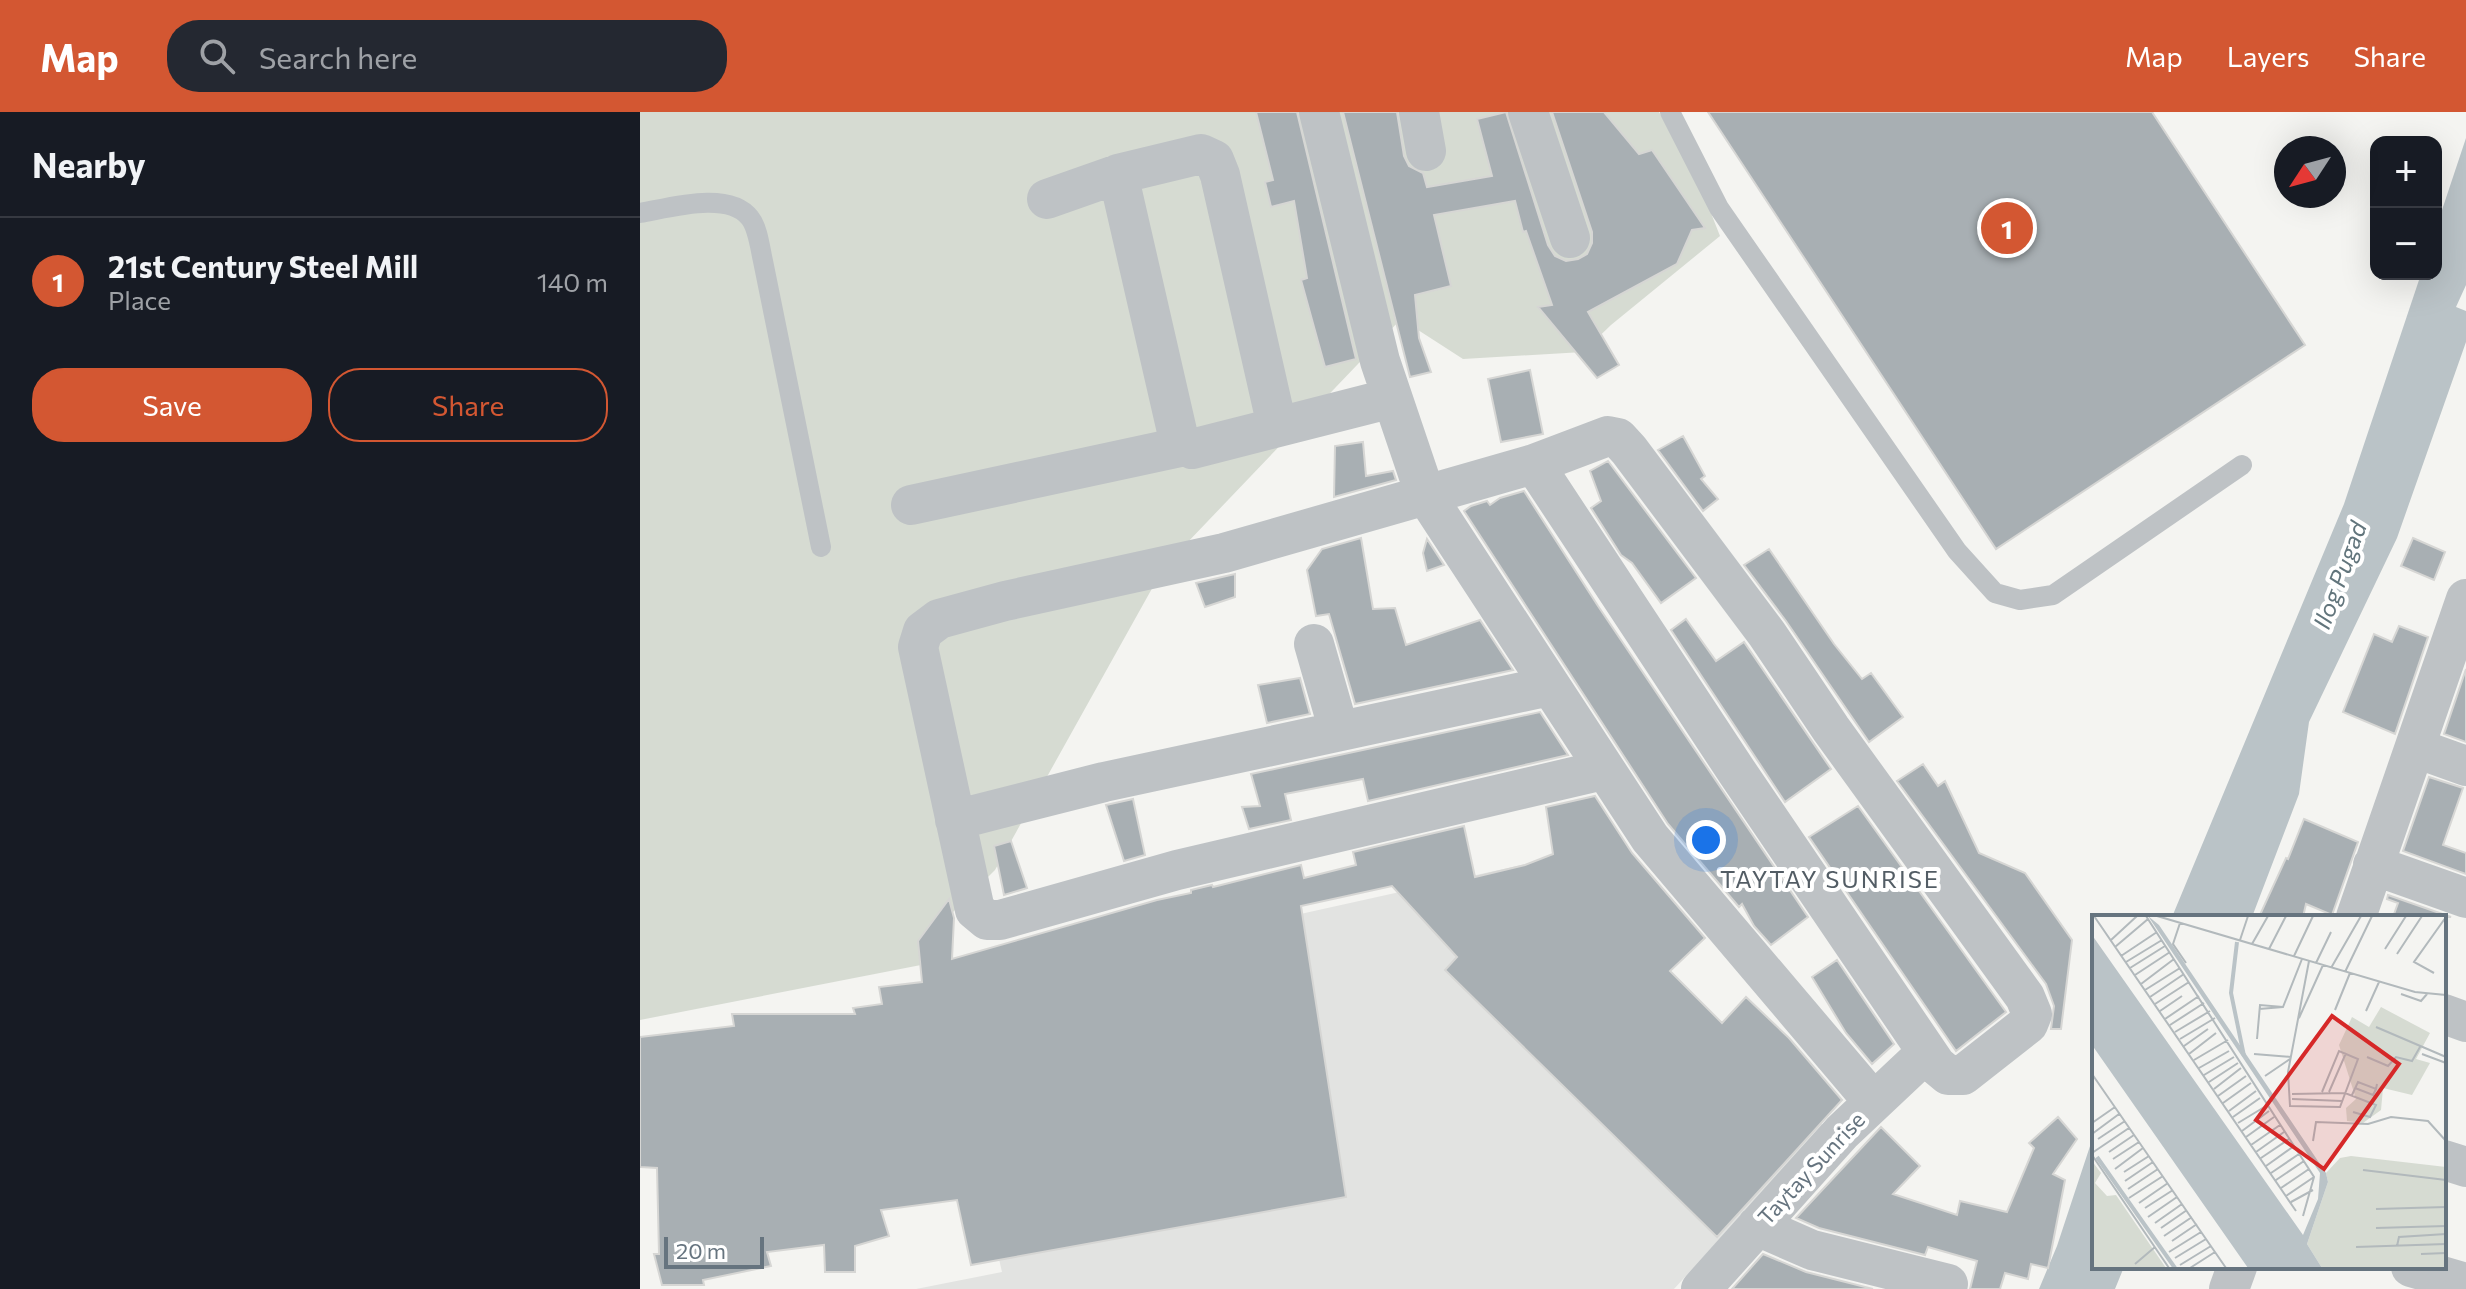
<!DOCTYPE html>
<meta charset="utf-8">
<style>
body{margin:0;font-family:Commissioner,sans-serif;background:#242831;color:#f1f3f6}
.controls{position:absolute;right:24px;top:24px;display:grid;overflow:hidden;border-radius:16px;box-shadow:0 8px 32px #0002}
.controls button{width:72px;height:72px;display:grid;place-items:center;padding:0;border:0;border-bottom:2px solid #363941;background:#171b24;color:#f1f3f6;font:40px sans-serif}
.compass{position:absolute;left:1634px;top:24px;width:72px;height:72px;border-radius:50%;background:#171b24;box-shadow:0 8px 32px #0002;rotate:234deg}
.scale{position:absolute;left:24px;bottom:20px;width:100px;box-sizing:border-box;padding-left:8px;border:4px solid #66747f;border-top:0;font-size:22px;line-height:28px;white-space:nowrap;color:#66747f;-webkit-text-stroke:6px #fff;paint-order:stroke}
.you{position:absolute;left:1066px;top:728px;width:28px;height:28px;margin:-20px;border:6px solid #fff;border-radius:50%;background:#1a73e8;box-shadow:0 0 0 12px #1a73e833}
.badge{display:grid;place-items:center;width:52px;height:52px;border-radius:50%;background:#d35732;color:#fff;font-size:26px;font-weight:700}
.pin{position:absolute;translate:-50% -50%;border:4px solid #fff;box-shadow:0 2px 8px #0006}
.list{margin:0;padding:0;list-style:none}
h2{display:flex;justify-content:space-between;align-items:center;height:104px;margin:0;padding:0 32px;font-size:34px}
h2 small{font-size:26px;font-weight:400;color:#9ea1a6}
.list li{display:grid;grid-template-columns:52px 1fr auto;gap:24px;align-items:center;box-sizing:border-box;height:128px;padding:0 32px;border-top:2px solid #363941}
.list b{display:block;font-size:30px;white-space:nowrap}
.list p{margin:0;font-size:26px;white-space:nowrap;color:#9ea1a6}
.list em{font-size:26px;font-style:normal;color:#9ea1a6}
.actions{display:flex;gap:16px;padding:24px 32px}
.actions a{flex:1;padding:18px 0;border:2px solid #d35732;border-radius:32px;text-align:center;font-size:28px;color:#d35732}
.actions .main{background:#d35732;color:#fff}
.icon{flex:none;width:44px;height:44px;fill:none;stroke:currentColor;stroke-width:2;stroke-linecap:round;stroke-linejoin:round}
.map{position:relative;flex:none;width:1826px;height:1177px;overflow:hidden}
header{display:flex;align-items:center;gap:48px;box-sizing:border-box;height:112px;padding:0 40px;background:#d35732;color:#fff}
header strong{font-size:38px}
nav{display:flex;gap:44px;margin-inline-start:auto;font-size:28px}
.search{width:560px;height:72px;background:#242831;display:flex;align-items:center;gap:20px;box-sizing:border-box;padding:0 28px;border-radius:32px;color:#9ea1a6;font-size:30px}
main{display:flex}
aside{flex:1;background:#171b24}
.map>svg:first-child{display:block}
.built{fill:#e2e3e1}
.green{fill:#d6dbd2}
.water{fill:#bac3c7}
.building{fill:#a8afb3;stroke:#d6d6d4;stroke-width:2}
.lines{fill:none;stroke-linecap:round;stroke-linejoin:round}
.service{stroke:#bec2c5;stroke-width:20}
.minor{stroke:#bec2c5;stroke-width:40}
.labels{text-anchor:middle;dominant-baseline:central;stroke-width:8;stroke-linejoin:round;paint-order:stroke}
.street-label{font-size:22px;fill:#66747f;stroke:#fff}
.water-label{font-size:24px;font-style:italic;fill:#62757c;stroke:#fff}
.neighbourhood-label{font-size:24px;letter-spacing:2px;fill:#535d65;stroke:#fff}
.inset-river{fill:none;stroke:#bac3c7;stroke-width:4}
.inset-road{fill:none;stroke:#b2b9bc;stroke-width:2}
.view{fill:#d62828;fill-opacity:0.15;stroke:#d62828;stroke-width:4}
.inset-edge{fill:none;stroke:#66747f;stroke-width:4}
</style>
<header>
<strong>Map</strong>
<div class="search"><svg class="icon" aria-label="search" viewBox="0 0 24 24"><circle cx="10" cy="10" r="6"/><path d="M15 15l6 6"/></svg>Search here</div>
<nav><a>Map</a><a>Layers</a><a>Share</a></nav>
</header>
<main>
<aside>
<h2>Nearby<small></small></h2>
<ul class="list">
<li><span class="badge">1</span><div><b>21st Century Steel Mill</b><p>Place</p></div><em>140 m</em></li>
</ul>
<div class="actions"><a class="main">Save</a><a>Share</a></div>
</aside>
<div class="map">
<svg width="1826" height="1177" viewBox="0 0 1826 1177">
<rect width="100%" height="100%" fill="#f4f4f1"/>
<!-- built -->
<path class="built" d="M918,745L1183,1013L1034,1177H276L362,1160L298,882Z"/>
<!-- green -->
<path class="green" d="M0,0H1019L1056,63L1080,124L971,213L943,240L823,247L761,207L524,455L355,758L284,829L286,852L0,908Z"/>
<!-- water -->
<path class="water" d="M1826,26V173L1816,195L1826,199V230L1757,426L1669,610L1659,682L1612,805H1532L1704,392L1781,162H1796V116Z
M1454,1022V1155H1484L1475,1177H1399L1417,1134Z"/>
<!-- building -->
<path class="building" d="M616,0H657L716,247L685,255L661,168L667,166L654,89L631,95L625,70L633,68Z
M703,0H757L764,44L769,54L783,61L787,75L852,64L837,7L866,0L908,133L915,144L926,149L938,147L947,142L952,131V120L912,0H964L999,42L1012,38L1065,116L1052,118L1037,152L948,200L979,253L957,266L898,195L912,193L886,119L883,120L875,89L794,103L811,174L775,183L779,226L791,260L770,265Z
M1068,0H1512L1665,233L1356,437Z
M890,258L903,322L861,330L848,267Z
M1043,324L1065,364L1061,367L1078,387L1063,399L1018,338Z
M723,330L726,364L753,359L756,368L694,385L695,334Z
M968,349L1056,466L1021,491L992,451L981,443L951,396L961,389L950,359Z
M884,379L958,494L1168,805L1131,833L1114,814L1102,792L1099,795L1028,712L824,399L831,394L847,389L850,393L860,386Z
M721,426L733,497L755,496L766,533L840,508L873,558L715,592L689,502L676,504L667,458L682,437Z
M1773,426L1805,440L1794,468L1761,454Z
M787,427L804,453L787,459L783,441Z
M1129,437L1194,532L1222,567L1231,561L1263,605L1229,630L1146,509L1104,453Z
M595,462V485L565,495L556,471Z
M1046,507L1076,549L1104,530L1191,657L1145,690L1031,518Z
M1759,514L1788,525L1755,622L1703,600L1734,522L1752,530Z
M1826,557V630L1804,622Z
M660,566L670,602L627,611L618,573Z
M900,600L928,643L728,689L723,667L645,682L651,708L609,717L602,695L620,694L611,662Z
M1283,652L1298,674L1305,669L1339,741L1385,761L1432,828L1421,917H1411L1414,894L1406,872L1257,669Z
M1789,665L1823,676L1803,733L1826,741V762L1763,739Z
M955,684L992,741L1065,826L1030,859L1082,911L1106,885L1149,926L1202,988L1077,1125L805,858L817,845L752,774L661,794L706,1085L331,1153L317,1088L241,1098L249,1124L215,1134V1160H185L184,1133L127,1140L131,1154L63,1168L64,1173H22L14,1142H19L17,1056L0,1055V925L94,914L92,902H215L213,896L242,892L239,875L282,870L278,829L309,787L314,806L312,847L517,788L551,781V778L572,773L573,775L661,753L664,766L716,753L713,740L824,714L835,765L885,753L913,742L906,695Z
M493,687L505,743L484,749L466,693Z
M1218,694L1366,900L1316,939L1169,725Z
M1664,707L1718,730L1692,803L1666,792L1663,805H1619L1646,746L1648,747Z
M371,729L387,776L364,783L354,734Z
M1748,783L1811,805H1753L1758,791L1747,787Z
M1197,848L1254,932L1232,952L1206,921L1172,865Z
M1418,1005L1437,1027L1413,1062L1425,1068L1408,1156L1391,1152L1388,1167L1365,1161L1360,1177H1330L1337,1149L1288,1135L1285,1143L1179,1116L1156,1106L1241,1015L1280,1054L1253,1082L1317,1103L1320,1089L1367,1100L1394,1036L1389,1031Z
M1123,1142L1166,1160L1233,1177H1092Z"/>
<g class="lines">
<!-- service -->
<path class="service" d="M1030,0L1079,96L1317,439L1355,481L1380,488L1413,483L1602,353
M0,101C29,96 89,78 110,106C118,116 120,136 123,149L181,435"/>
<!-- minor -->
<path class="minor" d="M679,0L740,249L785,382L1010,726L1233,989
M779,0L786,39
M888,0L930,126
M478,62L561,42L574,48L580,63L637,314
M407,87L478,62L539,328L552,337L752,286
M894,352L1097,660L1296,953L1308,963H1323L1388,912L1392,902L1385,885L1191,617L1127,522L989,338L978,326L968,324L894,352L584,441L365,489L299,507L283,519L278,535L335,798L347,808H360L537,758L963,658
M271,393L545,334
M674,532L699,619
M1776,636L1826,654
M315,708L464,670L910,574
M1733,753L1826,786
M1716,805L1826,487
M1804,902L1826,910
M1804,1048L1826,1055
M1117,1114L1172,1138L1308,1172
M1771,1155L1826,1171
M1061,1177L1202,1020L1287,940
M1589,1177L1597,1155"/>
</g>
<g class="labels">
<!-- street labels -->
<g class="street-label">
<text transform="translate(1171 1056) rotate(-47)">Taytay Sunrise</text>
</g>
<!-- water labels -->
<g class="water-label">
<text transform="translate(1699 463) rotate(-70)">Ilog Pugad</text>
</g>
<!-- neighbourhood labels -->
<g class="neighbourhood-label">
<text x="1190" y="766">TAYTAY SUNRISE</text>
</g>
</g>
<!-- overview -->
<g transform="translate(1452 803)">
<rect width="354" height="354" fill="#f4f4f1"/>
<path d="M289,92L338,118L324,144L338,148L320,180L291,173L289,195L271,208L255,206L254,193L264,184L247,130L260,102L277,112ZM259,241L354,252V353H230L215,329L236,267L234,258L248,243ZM0,246L9,258L3,268L15,281L24,280L74,353H0Z" fill="#d6dbd2"/>
<path d="M56,1L67,10L234,258L236,267L215,329L230,353H156L0,130V20L211,320L226,284L228,258Z" fill="#bac3c7"/>
<path class="inset-river" d="M145,27L139,78L152,141M5,242L83,353"/>
<path class="inset-road" d="M2,1L204,296M54,1L222,262L211,301M65,1L323,77L354,80M88,8L81,29L94,48M19,25L45,1M148,25L156,1M160,29L176,1M23,32L56,4M177,34L194,1M293,34L314,1M305,39L330,1M29,41L65,17M202,41L221,1M217,46L196,157L198,191L248,192L266,144L247,136L230,177M34,47L70,25M224,48L239,17M38,53L73,31M239,53L269,1M253,57L280,1M342,58L322,47L354,2M43,60L78,37M49,69L82,44M53,75L88,53M309,79L329,86L335,79M58,82L92,59M63,89L97,67M167,94L191,92M243,95L258,58M68,96L90,81M274,96L287,67M207,103L231,50M73,104L107,81M78,110L112,88M284,112L354,142M83,117L118,96M88,124L123,103M165,124L168,90L191,92L210,44M92,131L116,114M97,139L124,118M162,139L199,142M330,139L354,148M275,142L296,151L304,142L320,146L328,132M102,145L136,125M107,153L137,136M0,159L134,353M112,160L142,142M173,161L198,144M117,167L146,148M263,173L281,180L284,174M122,174L149,153M237,177L254,138M200,179L253,178L284,190L278,202L261,197M260,180L266,167L284,174L285,169M126,181L154,161M200,184L250,186M131,188L159,168M137,196L164,176M141,202L168,183M0,208L23,192M146,208L174,191M150,216L177,196M0,219L27,199M154,222L182,202M6,224L33,206M221,226L224,207L276,209L299,202L336,206L354,226M159,230L188,210M17,237L42,220M164,237L192,217M0,238L37,213M0,240L77,353M169,243L197,224M21,244L47,227M174,251L202,231M23,254L51,233M271,255L354,265M32,257L57,241M179,258L207,239M184,265L212,246M33,266L61,247M189,273L217,254M36,274L66,254M194,281L222,262M37,283L71,261M199,287L221,275M47,288L76,268M53,293L81,275M284,294L354,292M56,302L85,282M63,308L90,289M69,313L95,295M284,313L354,311M72,321L100,302M80,326L105,309M305,331L307,322L354,319M264,332L354,329M77,337L109,317M329,339L354,338M83,343L114,324M43,349L63,332M88,350L119,331M98,353L123,337"/>
<path class="view" d="M240,101L307,149L232,254L164,205Z"/>
<rect width="354" height="354" class="inset-edge"/>
</g>
</svg>
<div class="controls">
<button>+</button>
<button>−</button>
</div>
<svg class="compass" viewBox="-18 -18 36 36"><path d="M0-13l5 13h-10z" fill="#e53935"/><path d="M0 13l5-13h-10z" fill="#9ea1a6"/></svg>
<div class="scale">20 m</div>
<div class="you"></div>
<div class="pin badge" style="left:1367px;top:116px">1</div>
</div>
</main>
